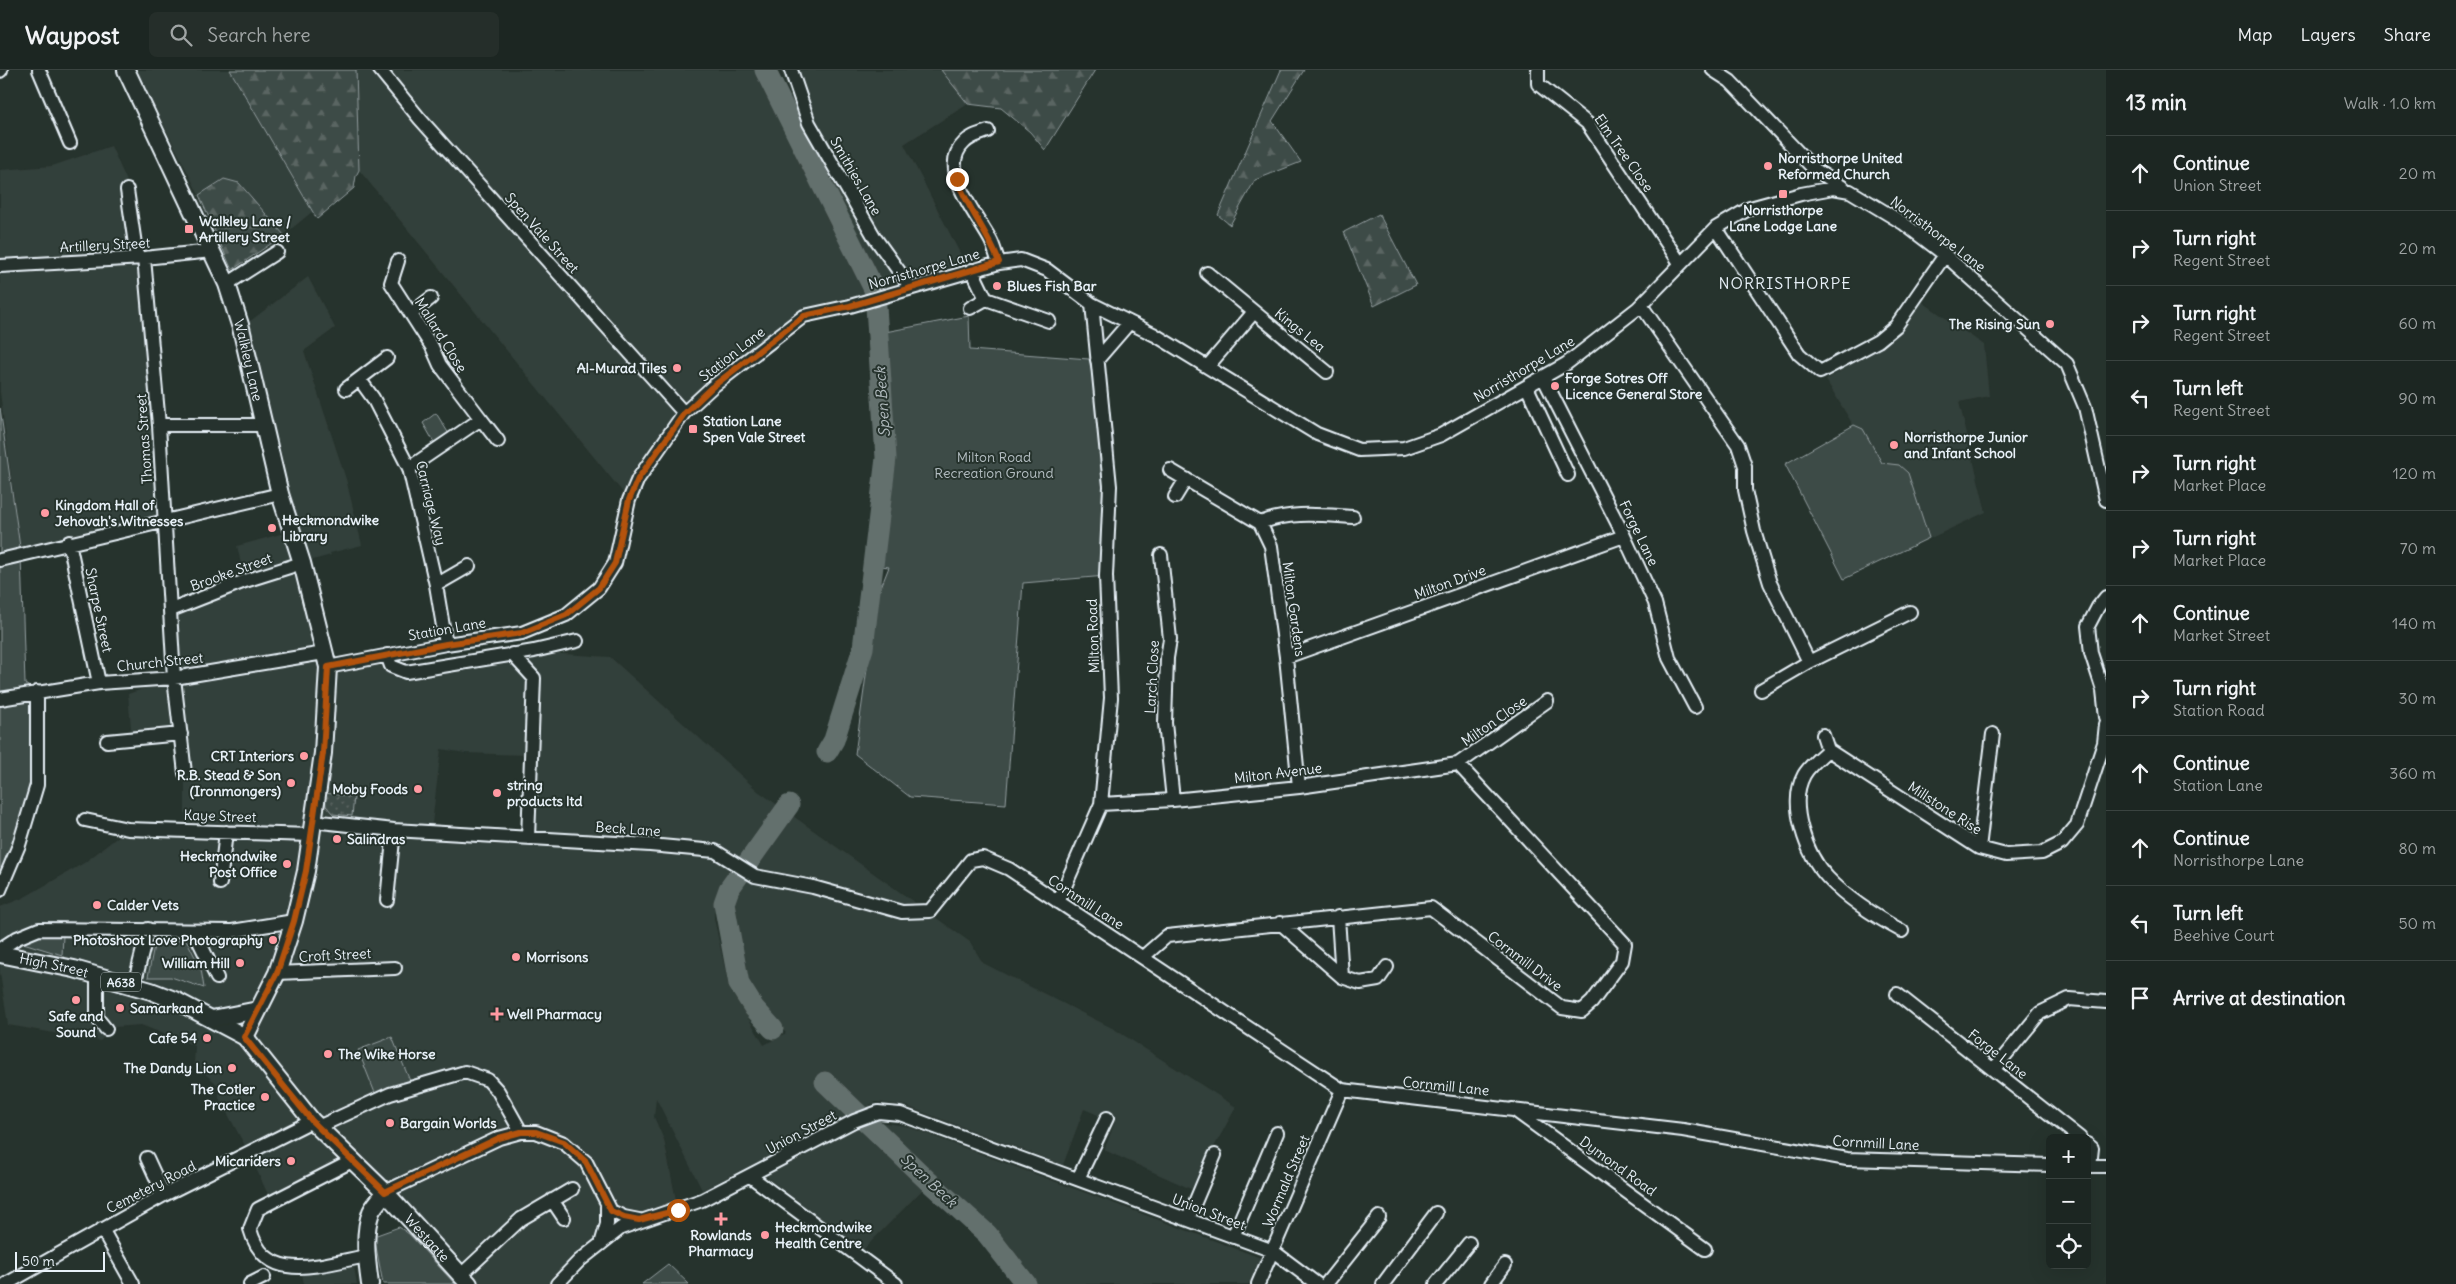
<!DOCTYPE html>
<meta charset="utf-8">
<style>
body{margin:0;font-family:Delius,sans-serif;background:#252e2a;color:#f1f3f6}
.controls{position:absolute;right:15px;bottom:15px;display:grid;overflow:hidden;border-radius:8px;box-shadow:0 5px 20px #0002}
.controls button{width:45px;height:45px;display:grid;place-items:center;padding:0;border:0;border-bottom:1px solid #3a4340;background:#1c2622;color:#f1f3f6;font:25px sans-serif}
.scale{position:absolute;left:15px;bottom:12px;width:90px;box-sizing:border-box;padding-left:5px;border:2px solid #e8f1f8;border-top:0;font-size:14px;line-height:18px;white-space:nowrap;color:#e8f1f8;-webkit-text-stroke:4px #26332d;paint-order:stroke}
.stop{position:absolute;width:15px;height:15px;margin:-11px;border:4px solid #b45309;border-radius:50%;background:#fff}
.stop.end{background:#b45309;border-color:#fff;box-shadow:0 1px 5px #0008}
.list{margin:0;padding:0;list-style:none}
h2{display:flex;justify-content:space-between;align-items:center;height:65px;margin:0;padding:0 20px;font-size:21px}
h2 small{font-size:16px;font-weight:400;color:#a0a5a5}
.list li{display:grid;grid-template-columns:32px 1fr auto;gap:15px;align-items:center;box-sizing:border-box;height:75px;padding:0 20px;border-top:1px solid #3a4340}
.list b{display:block;font-size:19px;white-space:nowrap}
.list p{margin:0;font-size:16px;white-space:nowrap;color:#a0a5a5}
.list em{font-size:16px;font-style:normal;color:#a0a5a5}
.icon{flex:none;width:28px;height:28px;fill:none;stroke:currentColor;stroke-width:2;stroke-linecap:round;stroke-linejoin:round}
.map{position:relative;flex:none;width:2106px;height:1214px;overflow:hidden}
header{display:flex;align-items:center;gap:30px;box-sizing:border-box;height:70px;padding:0 25px;background:#1c2622;border-bottom:1px solid #3a4340}
header strong{font-size:24px}
nav{display:flex;gap:28px;margin-inline-start:auto;font-size:18px}
.search{width:350px;height:45px;background:#252e2a;display:flex;align-items:center;gap:12px;box-sizing:border-box;padding:0 18px;border-radius:8px;color:#a0a5a5;font-size:19px}
main{display:flex}
aside{flex:1;background:#1c2622}
.map>svg:first-child{display:block}
.built{fill:#333f3a;fill-rule:evenodd}
.green{fill:#3e4b47;stroke:#939ea0}
.forest{fill:url(#forest-firs);stroke:#939ea0}
.garden{fill:url(#garden-dots);stroke:#939ea0}
.lines{fill:none;stroke-linecap:round;stroke-linejoin:round}
.river{stroke:#636f6d;stroke-width:21}
.minor-casing{stroke:#e8f1f8;stroke-width:16}
.major-casing{stroke:#e8f1f8;stroke-width:20}
.minor{stroke:#26332d;stroke-width:12}
.major{stroke:#26332d;stroke-width:16}
.route{stroke:#b45309;stroke-width:6}
.poi-dot{fill:#ff9aa2;stroke:#26332d;stroke-width:2}
.labels{text-anchor:middle;dominant-baseline:central;stroke-width:4;stroke-linejoin:round;paint-order:stroke}
.shield{fill:#26332d;stroke:#aeb8bb;stroke-width:1}
.shield-label{font-size:12px;font-weight:bold;fill:#e8f1f8}
.street-label{font-size:14px;fill:#e8f1f8;stroke:#26332d}
.poi-label{font-size:14px;font-weight:bold;fill:#e8f1f8;stroke:#26332d;text-anchor:start}
.park-label{font-size:14px;fill:#b5bfc3;stroke:#26332d}
.water-label{font-size:15px;font-style:italic;fill:#b3bdc0;stroke:#26332d}
.quarter-label{font-size:16px;letter-spacing:1px;fill:#e8f1f8;stroke:#26332d}
</style>
<header>
<strong>Waypost</strong>
<div class="search"><svg class="icon" aria-label="search" viewBox="0 0 24 24"><circle cx="10" cy="10" r="6"/><path d="M15 15l6 6"/></svg>Search here</div>
<nav><a>Map</a><a>Layers</a><a>Share</a></nav>
</header>
<main>
<div class="map">
<svg width="2106" height="1214" viewBox="0 0 2106 1214">
<defs>
<pattern id="forest-firs" width="22" height="20" patternUnits="userSpaceOnUse" patternTransform="scale(1.25)"><rect width="22" height="20" fill="#3e4b47"/><path d="M5 1l3.5 6h-7zM16 11l3.5 6h-7z" fill="#5a6562"/></pattern>
<pattern id="garden-dots" width="8" height="8" patternUnits="userSpaceOnUse" patternTransform="scale(1.25)"><rect width="8" height="8" fill="#3e4b47"/><path d="M2 2h.1M6 6h.1" fill="none" stroke="#5a6562" stroke-width="1.8" stroke-linecap="round"/></pattern>
</defs>
<rect width="100%" height="100%" fill="#26332d"/>
<filter id="ink" filterUnits="userSpaceOnUse"><feTurbulence type="fractalNoise" baseFrequency=".02" numOctaves="2"/><feDisplacementMap in="SourceGraphic" scale="10" xChannelSelector="R" yChannelSelector="G"/><feConvolveMatrix kernelMatrix="1 2 1 2 8 2 1 2 1" color-interpolation-filters="sRGB"/></filter>
<g filter="url(#ink)">
<!-- built -->
<path class="built" d="M136,0H230L313,141L284,165L239,113L224,109L199,125Z
M356,0H765L875,221L861,232L804,246L684,343L629,430L359,100Z
M781,0H941L968,34L904,74L965,193L880,213L800,52Z
M111,76L129,116L144,188L165,450L21,484L0,322V100L52,96Z
M308,207L335,258L304,281L346,409L362,475L330,483L331,485L302,493L328,597L387,585L406,602L548,583L610,587L758,721L970,872L983,893L1114,959L1236,1037L1191,1119L1104,1080L1115,1052L1084,1039L1063,1095L906,1036L876,1032L870,1035L879,1052L906,1056L1261,1188L1249,1214H1036L960,1129L926,1099L934,1108L862,1181L769,1109L758,1092L702,1120L656,1028L654,1047L664,1070L678,1140L639,1150L557,1214H463L345,1092L270,1129L249,1083L219,1028V1016L194,994L195,976L141,955L115,957L100,971L8,955L0,903V837L23,828L84,793L128,759L263,763L262,756L185,752V703L181,664L132,669L128,624L174,608L171,540L245,511L237,476L288,462L241,258ZM441,679L465,683L527,685L528,768L431,762ZM621,765L647,774L535,768ZM716,783L751,804L728,837L751,928L786,963L764,975L728,913L714,848V831L730,802Z
M1921,231L1984,275L1989,326L1959,332L1986,442L1844,509L1785,394L1853,355L1826,310L1899,264Z
M354,1197L357,1214H304L302,1204Z"/>
<!-- green -->
<path class="green" d="M969,246L970,280L1089,289L1106,376V506L1023,513L1006,734L910,727L855,684L877,527L889,497L873,495L885,262Z
M0,338L21,484L25,614L37,622V715L0,820Z
M436,343L449,364L435,374L423,353Z
M1854,355L1863,359L1882,393L1899,395L1908,403L1929,468L1844,509L1785,394Z
M37,865L63,866L62,885L20,872Z
M155,870L187,871L201,899L204,918L171,907H148Z
M392,967L410,1011L375,1023L358,980Z
M399,1157L409,1164L455,1214H383L374,1166Z
M668,1194L689,1214H642Z"/>
<!-- forest -->
<path class="forest" d="M230,0H356L359,100L356,106L354,118L317,149Z
M941,0H1095L1045,80L1030,62L1001,38L968,34Z
M1281,0H1304L1272,51L1301,92L1255,110L1230,155L1218,145Z
M224,109L239,113L284,165L232,200L199,125Z
M1379,144L1416,215L1374,236L1344,162Z"/>
<!-- garden -->
<path class="garden" d="M325,723L354,727L352,746L333,744L326,736Z"/>
<g class="lines">
<!-- river -->
<path class="river" d="M765,0L875,221L886,388L863,578L834,670L827,682
M773,959L754,938L739,914L724,833L729,819L789,735
M825,1012L927,1110L987,1164L1026,1214"/>
<defs>
<path id="minor" d="M39,0L70,73
M380,0L420,49L684,343
M791,0L809,53L875,168L911,218
M1538,0V14L1587,53L1680,193
M1713,0L1730,11L1814,99L1844,118
M0,1L1,0
M988,61C980,64 970,66 964,73C936,99 979,147 991,171C994,177 996,185 999,193
M127,120L137,188
M1716,158L1799,284L1820,302L1878,271L1896,256L1945,185
M144,188L159,355L174,608L185,703
M398,191L391,213L432,277L440,295L481,349L409,398
M0,196L144,188L212,181
M972,200L986,229L1049,251
M1207,203L1327,302
M227,214L277,182
M1641,235L1738,375L1745,396V420L1754,461L1770,513L1809,592
M970,238L986,229
M411,244L431,228
M1097,290L1129,253
M1208,296L1254,242
M1543,307L1624,466L1655,533L1669,588L1695,637
M360,310L373,328L409,398L436,515L446,574
M1527,317L1568,405
M346,319L387,288
M481,349L498,371
M159,355H265
M1170,400L1260,453L1271,476L1286,587L1299,717
M1175,427L1186,409
M1260,453C1290,441 1321,445 1353,447
M69,472L99,613
M1161,485L1170,569L1167,588L1165,653L1173,730
M0,490L280,424
M436,515L469,496
M2106,527L2098,537L2088,556L2091,583L2103,620L2106,647
M171,540L245,511L302,493
M512,584L534,608L528,768
M387,585L391,596L406,602L534,581L577,571
M1286,587L1624,466
M328,597L446,574L522,563L566,545L599,518L615,493L629,430L638,409L684,343L712,317L804,246L850,236L999,193L1021,190L1047,200L1092,234L1155,265L1317,364L1359,380L1404,378L1441,365L1566,294L1638,238L1716,158L1750,138L1801,124L1833,118L1850,121L1903,153L1945,185L2067,294L2085,337L2106,430
M1761,620L1809,592L1910,542
M0,629L99,613L174,608L324,583
M1823,665L1828,680L1979,778L2006,785L2042,783L2062,773L2077,755L2104,673L2106,654
M107,671L181,664
M1828,680C1820,687 1809,696 1804,705C1788,734 1806,785 1828,808C1849,830 1876,847 1902,861
M1101,734L1173,730L1299,717L1458,694L1547,631
M85,750L128,759L310,765
M312,751L394,760L650,775L715,781L755,806L813,817L902,842L930,841L971,790L983,788L1009,799L1342,1020L1683,1060L1847,1089L2050,1095
M1979,778L1993,664
M220,813L226,762
M0,820L19,775L37,715V622
M387,830L394,760
M1058,832L1101,734L1111,628L1106,506L1110,416L1092,234
M1338,847L1342,907
M1280,853L1342,907L1360,913L1378,910L1387,897
M194,861L217,908
M0,879L17,868L39,859L232,861L294,851
M1143,887L1167,866L1431,838L1562,938L1582,941L1592,932L1622,891L1625,874L1458,694
M277,903L395,898
M97,905V948L106,959
M134,915L148,859
M1897,924L2080,1068
M1994,999L2040,943L2069,929L2106,932
M1513,1039L1705,1179
M318,1057L390,1024L465,1002L488,1010L498,1021L521,1062
M2087,1074L2092,1078L2090,1096
M147,1088L164,1125
M354,1090L258,1139L250,1159C265,1214 315,1196 366,1186
M2087,1096H2106
M750,1106L896,1214
M1078,1109L1107,1048
M385,1122L499,1068L521,1062H536L564,1073L586,1092L611,1141L624,1147L639,1150
M552,1130L564,1148
M1188,1149L1215,1085
M102,1159L133,1214
M1233,1167L1277,1063
M601,1174L607,1154V1133
M461,1205L521,1149L572,1119
M6,1214L164,1125L312,1051
M250,1214L264,1207
M557,1214L579,1191L621,1158L702,1130L854,1051L878,1042L900,1044L1273,1181L1317,1214
M1258,1214L1342,1020
M1326,1214L1379,1147
M1383,1214L1436,1143
M1436,1214L1469,1173
M1491,1214L1505,1195"/>
<g id="major">
<path id="s1" d="M126,0L227,214L241,258L280,424L302,493L328,597L323,683L306,801L294,851L277,903L245,967"/>
<path id="s2" d="M0,884L74,899L151,921L177,931L245,967L312,1051L385,1122L469,1214"/>
<path d="M212,949L258,940"/>
<path d="M370,1214C367,1192 363,1164 371,1142C374,1135 381,1129 385,1122"/>
</g>
</defs>
<!-- minor casing -->
<use href="#minor" class="minor-casing"/>
<!-- major casing -->
<use href="#major" class="major-casing"/>
<!-- minor -->
<use href="#minor" class="minor"/>
<!-- major -->
<use href="#major" class="major"/>
</g>
</g>
<g class="lines" filter="url(#ink)">
<!-- route -->
<path class="route" d="M678,1140L639,1150L624,1147L611,1141L586,1092L564,1072L536,1062H521L499,1068L385,1122L312,1051L244,967L277,903L294,851L306,801L323,683L328,597L446,574L522,563L566,545L599,518L615,493L629,430L638,409L684,344L712,317L804,246L850,236L999,192C988,163 968,139 957,109"/>
</g>
<!-- markers -->
<g class="poi-dot">
<circle cx="1768" cy="96" r="5"/>
<rect x="1778" y="119" width="10" height="10" rx="2.5"/>
<rect x="184" y="154" width="10" height="10" rx="2.5"/>
<circle cx="997" cy="216" r="5"/>
<circle cx="2050" cy="254" r="5"/>
<circle cx="677" cy="298" r="5"/>
<circle cx="1555" cy="316" r="5"/>
<rect x="688" y="354" width="10" height="10" rx="2.5"/>
<circle cx="1894" cy="375" r="5"/>
<circle cx="45" cy="443" r="5"/>
<circle cx="272" cy="458" r="5"/>
<circle cx="304" cy="686" r="5"/>
<circle cx="291" cy="713" r="5"/>
<circle cx="418" cy="719" r="5"/>
<circle cx="497" cy="723" r="5"/>
<circle cx="337" cy="769" r="5"/>
<circle cx="287" cy="794" r="5"/>
<circle cx="97" cy="835" r="5"/>
<circle cx="273" cy="870" r="5"/>
<circle cx="516" cy="887" r="5"/>
<circle cx="240" cy="893" r="5"/>
<circle cx="76" cy="930" r="5"/>
<circle cx="120" cy="938" r="5"/>
<path d="M494.5 936.5h5v5h5v5h-5v5h-5v-5h-5v-5h5z"/>
<circle cx="207" cy="968" r="5"/>
<circle cx="328" cy="984" r="5"/>
<circle cx="232" cy="998" r="5"/>
<circle cx="265" cy="1027" r="5"/>
<circle cx="390" cy="1053" r="5"/>
<circle cx="291" cy="1091" r="5"/>
<path d="M718.5 1141.5h5v5h5v5h-5v5h-5v-5h-5v-5h5z"/>
<circle cx="765" cy="1165" r="5"/>
</g>
<g class="labels">
<!-- shield labels -->
<rect class="shield" x="101" y="902.5" width="40" height="19" rx="4"/>
<g class="shield-label">
<text x="121" y="912">A638</text>
</g>
<!-- street labels -->
<g class="street-label">
<text transform="translate(1624 83) rotate(55)">Elm Tree Close</text>
<text transform="translate(856 106) rotate(60)">Smithies Lane</text>
<text transform="translate(542 163) rotate(48)">Spen Vale Street</text>
<text transform="translate(1938 164) rotate(37)">Norristhorpe Lane</text>
<text transform="translate(105 175) rotate(-3)">Artillery Street</text>
<text transform="translate(924 199) rotate(-16)">Norristhorpe Lane</text>
<text transform="translate(1300 260) rotate(39)">Kings Lea</text>
<text transform="translate(441 265) rotate(58)">Mallard Close</text>
<text transform="translate(732 284) rotate(-38)">Station Lane</text>
<text stroke="none"><textPath href="#s1" startOffset="316">Walkley Lane</textPath></text>
<text transform="translate(1524 299) rotate(-31)">Norristhorpe Lane</text>
<text transform="translate(144 369) rotate(-94)">Thomas Street</text>
<text transform="translate(431 433) rotate(76)">Carriage Way</text>
<text transform="translate(1639 463) rotate(64)">Forge Lane</text>
<text transform="translate(231 502) rotate(-20)">Brooke Street</text>
<text transform="translate(1450 512) rotate(-20)">Milton Drive</text>
<text transform="translate(1294 539) rotate(82)">Milton Gardens</text>
<text transform="translate(99 540) rotate(78)">Sharpe Street</text>
<text transform="translate(447 559) rotate(-10)">Station Lane</text>
<text transform="translate(1093 566) rotate(-92)">Milton Road</text>
<text transform="translate(160 592) rotate(-6)">Church Street</text>
<text transform="translate(1152 607) rotate(-87)">Larch Close</text>
<text transform="translate(1494 651) rotate(-35)">Milton Close</text>
<text transform="translate(1278 703) rotate(-7)">Milton Avenue</text>
<text transform="translate(1945 738) rotate(33)">Millstone Rise</text>
<text transform="translate(220 746) rotate(2)">Kaye Street</text>
<text transform="translate(628 759) rotate(4)">Beck Lane</text>
<text transform="translate(1086 832) rotate(33)">Cornmill Lane</text>
<text transform="translate(335 885) rotate(-3)">Croft Street</text>
<text transform="translate(1525 891) rotate(37)">Cornmill Drive</text>
<text stroke="none"><textPath href="#s2" startOffset="55">High Street</textPath></text>
<text transform="translate(1998 984) rotate(38)">Forge Lane</text>
<text transform="translate(1446 1016) rotate(6)">Cornmill Lane</text>
<text transform="translate(801 1062) rotate(-28)">Union Street</text>
<text transform="translate(1876 1073) rotate(3)">Cornmill Lane</text>
<text transform="translate(1618 1096) rotate(36)">Dymond Road</text>
<text transform="translate(1286 1111) rotate(-67)">Wormald Street</text>
<text transform="translate(151 1117) rotate(-27)">Cemetery Road</text>
<text transform="translate(1209 1142) rotate(21)">Union Street</text>
<text stroke="none"><textPath href="#s2" startOffset="532">Westgate</textPath></text>
</g>
<!-- poi labels -->
<g class="poi-label">
<text x="1778" y="88">Norristhorpe United<tspan x="1778" dy="16">Reformed Church</tspan></text>
<text x="1783" y="140" text-anchor="middle">Norristhorpe<tspan x="1783" dy="16">Lane Lodge Lane</tspan></text>
<text x="199" y="151">Walkley Lane /<tspan x="199" dy="16">Artillery Street</tspan></text>
<text x="1007" y="216">Blues Fish Bar</text>
<text x="2040" y="254" text-anchor="end">The Rising Sun</text>
<text x="667" y="298" text-anchor="end">Al-Murad Tiles</text>
<text x="1565" y="308">Forge Sotres Off<tspan x="1565" dy="16">Licence General Store</tspan></text>
<text x="703" y="351">Station Lane<tspan x="703" dy="16">Spen Vale Street</tspan></text>
<text x="1904" y="367">Norristhorpe Junior<tspan x="1904" dy="16">and Infant School</tspan></text>
<text x="55" y="435">Kingdom Hall of<tspan x="55" dy="16">Jehovah's Witnesses</tspan></text>
<text x="282" y="450">Heckmondwike<tspan x="282" dy="16">Library</tspan></text>
<text x="294" y="686" text-anchor="end">CRT Interiors</text>
<text x="281" y="705" text-anchor="end">R.B. Stead &amp; Son<tspan x="281" dy="16">(Ironmongers)</tspan></text>
<text x="507" y="715">string<tspan x="507" dy="16">products ltd</tspan></text>
<text x="408" y="719" text-anchor="end">Moby Foods</text>
<text x="347" y="769">Salindras</text>
<text x="277" y="786" text-anchor="end">Heckmondwike<tspan x="277" dy="16">Post Office</tspan></text>
<text x="107" y="835">Calder Vets</text>
<text x="263" y="870" text-anchor="end">Photoshoot Love Photography</text>
<text x="526" y="887">Morrisons</text>
<text x="230" y="893" text-anchor="end">William Hill</text>
<text x="130" y="938">Samarkand</text>
<text x="507" y="944">Well Pharmacy</text>
<text x="76" y="946" text-anchor="middle">Safe and<tspan x="76" dy="16">Sound</tspan></text>
<text x="197" y="968" text-anchor="end">Cafe 54</text>
<text x="338" y="984">The Wike Horse</text>
<text x="222" y="998" text-anchor="end">The Dandy Lion</text>
<text x="255" y="1019" text-anchor="end">The Cotler<tspan x="255" dy="16">Practice</tspan></text>
<text x="400" y="1053">Bargain Worlds</text>
<text x="281" y="1091" text-anchor="end">Micariders</text>
<text x="775" y="1157">Heckmondwike<tspan x="775" dy="16">Health Centre</tspan></text>
<text x="721" y="1165" text-anchor="middle">Rowlands<tspan x="721" dy="16">Pharmacy</tspan></text>
</g>
<!-- park labels -->
<g class="park-label">
<text x="994" y="387">Milton Road<tspan x="994" dy="16">Recreation Ground</tspan></text>
</g>
<!-- water labels -->
<g class="water-label">
<text transform="translate(882 332) rotate(-94)">Spen Beck</text>
<text transform="translate(929 1110) rotate(43)">Spen Beck</text>
</g>
<!-- quarter labels -->
<g class="quarter-label">
<text x="1785" y="213">NORRISTHORPE</text>
</g>
</g>
</svg>
<div class="controls">
<button>+</button>
<button>−</button>
<button><svg class="icon" aria-label="locate" viewBox="0 0 24 24"><circle cx="12" cy="12" r="6"/><path d="M12 2v4M12 18v4M2 12h4M18 12h4"/></svg></button>
</div>
<div class="scale">50 m</div>
<div class="stop" style="left:678px;top:1140px"></div>
<div class="stop end" style="left:957px;top:109px"></div>
</div>
<aside>
<h2>13 min<small>Walk · 1.0 km</small></h2>
<ul class="list">
<li><svg class="icon" aria-label="ahead" viewBox="0 0 24 24"><path d="M12 20V5M6 11l6-6 6 6"/></svg><div><b>Continue</b><p>Union Street</p></div><em>20 m</em></li>
<li><svg class="icon" aria-label="right" viewBox="0 0 24 24"><path d="M7 20v-9h11M14 6l5 5-5 5"/></svg><div><b>Turn right</b><p>Regent Street</p></div><em>20 m</em></li>
<li><svg class="icon" aria-label="right" viewBox="0 0 24 24"><path d="M7 20v-9h11M14 6l5 5-5 5"/></svg><div><b>Turn right</b><p>Regent Street</p></div><em>60 m</em></li>
<li><svg class="icon" aria-label="left" viewBox="0 0 24 24"><path d="M17 20v-9H6M10 6l-5 5 5 5"/></svg><div><b>Turn left</b><p>Regent Street</p></div><em>90 m</em></li>
<li><svg class="icon" aria-label="right" viewBox="0 0 24 24"><path d="M7 20v-9h11M14 6l5 5-5 5"/></svg><div><b>Turn right</b><p>Market Place</p></div><em>120 m</em></li>
<li><svg class="icon" aria-label="right" viewBox="0 0 24 24"><path d="M7 20v-9h11M14 6l5 5-5 5"/></svg><div><b>Turn right</b><p>Market Place</p></div><em>70 m</em></li>
<li><svg class="icon" aria-label="ahead" viewBox="0 0 24 24"><path d="M12 20V5M6 11l6-6 6 6"/></svg><div><b>Continue</b><p>Market Street</p></div><em>140 m</em></li>
<li><svg class="icon" aria-label="right" viewBox="0 0 24 24"><path d="M7 20v-9h11M14 6l5 5-5 5"/></svg><div><b>Turn right</b><p>Station Road</p></div><em>30 m</em></li>
<li><svg class="icon" aria-label="ahead" viewBox="0 0 24 24"><path d="M12 20V5M6 11l6-6 6 6"/></svg><div><b>Continue</b><p>Station Lane</p></div><em>360 m</em></li>
<li><svg class="icon" aria-label="ahead" viewBox="0 0 24 24"><path d="M12 20V5M6 11l6-6 6 6"/></svg><div><b>Continue</b><p>Norristhorpe Lane</p></div><em>80 m</em></li>
<li><svg class="icon" aria-label="left" viewBox="0 0 24 24"><path d="M17 20v-9H6M10 6l-5 5 5 5"/></svg><div><b>Turn left</b><p>Beehive Court</p></div><em>50 m</em></li>
<li><svg class="icon" aria-label="arrive" viewBox="0 0 24 24"><path d="M6 21V4h12l-3 4 3 4H6"/></svg><div><b>Arrive at destination</b></div></li>
</ul>
</aside>
</main>
